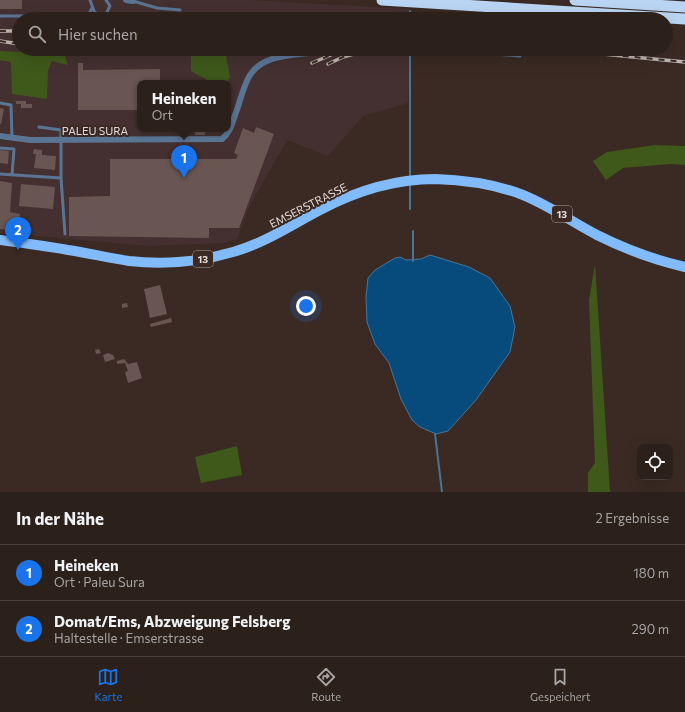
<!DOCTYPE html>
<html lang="de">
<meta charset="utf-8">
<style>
body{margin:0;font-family:Commissioner,sans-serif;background:#342823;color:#f1f3f6}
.controls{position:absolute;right:12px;bottom:12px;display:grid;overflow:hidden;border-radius:8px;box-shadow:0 4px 16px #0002}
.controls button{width:36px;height:36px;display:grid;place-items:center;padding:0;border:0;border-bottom:1px solid #483e39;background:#2c201a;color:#f1f3f6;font:20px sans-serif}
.you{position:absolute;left:306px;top:306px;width:14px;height:14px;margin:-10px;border:3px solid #fff;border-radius:50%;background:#1a73e8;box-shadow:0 0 0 6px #1a73e833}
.badge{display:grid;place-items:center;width:26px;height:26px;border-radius:50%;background:#1a73e8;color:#fff;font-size:13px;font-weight:700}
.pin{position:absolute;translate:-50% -33px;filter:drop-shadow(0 1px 2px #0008)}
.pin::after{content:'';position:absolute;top:21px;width:14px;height:12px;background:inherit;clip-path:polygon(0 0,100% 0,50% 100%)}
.popup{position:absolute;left:137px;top:80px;width:94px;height:52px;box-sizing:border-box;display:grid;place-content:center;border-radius:8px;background:#2c201a;filter:drop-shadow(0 1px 3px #0005);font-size:13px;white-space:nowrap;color:#a6a3a2}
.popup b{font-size:15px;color:#f1f3f6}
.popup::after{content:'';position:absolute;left:50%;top:100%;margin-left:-8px;border:8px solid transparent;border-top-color:#2c201a}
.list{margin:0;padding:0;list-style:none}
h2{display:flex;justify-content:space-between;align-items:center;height:52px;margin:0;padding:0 16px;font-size:17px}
h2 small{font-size:13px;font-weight:400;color:#a6a3a2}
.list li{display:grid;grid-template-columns:26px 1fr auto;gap:12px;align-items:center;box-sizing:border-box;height:56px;padding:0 16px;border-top:1px solid #483e39}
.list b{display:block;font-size:15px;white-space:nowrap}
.list p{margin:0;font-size:13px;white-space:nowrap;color:#a6a3a2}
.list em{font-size:13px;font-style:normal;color:#a6a3a2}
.icon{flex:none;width:22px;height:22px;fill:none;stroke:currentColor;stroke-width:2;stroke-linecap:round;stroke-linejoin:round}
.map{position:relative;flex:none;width:685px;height:492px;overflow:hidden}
.search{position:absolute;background:#2c201a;box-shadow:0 4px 16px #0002;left:12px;right:12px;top:12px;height:44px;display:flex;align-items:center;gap:10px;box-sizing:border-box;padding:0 14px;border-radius:22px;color:#a6a3a2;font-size:15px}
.sheet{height:164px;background:#2c201a}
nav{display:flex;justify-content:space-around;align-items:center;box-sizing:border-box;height:56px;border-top:1px solid #483e39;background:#2c201a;font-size:11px;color:#a6a3a2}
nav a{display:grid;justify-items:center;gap:2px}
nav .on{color:#1a73e8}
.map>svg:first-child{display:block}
.industrial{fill:#443030;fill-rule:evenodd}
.green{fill:#3f591b}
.water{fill:#074b7c;stroke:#497696}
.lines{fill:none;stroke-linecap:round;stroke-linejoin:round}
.stream{stroke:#497696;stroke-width:2}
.building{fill:#695551}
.lane{stroke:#5a7594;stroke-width:3}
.street{stroke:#5a7594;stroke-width:6}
.primary{stroke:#82bbfb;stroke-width:10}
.highway{stroke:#bad5f3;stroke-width:11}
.rail-casing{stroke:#c0b5b0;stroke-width:3.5}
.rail{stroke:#3a2a23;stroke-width:2;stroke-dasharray:6;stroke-linecap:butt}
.labels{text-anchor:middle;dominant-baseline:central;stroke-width:4;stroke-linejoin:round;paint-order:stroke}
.shield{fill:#3a2a23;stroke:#b0a49f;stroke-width:1}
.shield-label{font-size:10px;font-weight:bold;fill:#e3d9d4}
.street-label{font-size:11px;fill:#e3d9d4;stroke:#3a2a23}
</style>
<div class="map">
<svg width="685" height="492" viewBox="0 0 685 492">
<rect width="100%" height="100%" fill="#3a2a23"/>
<!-- industrial -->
<path class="industrial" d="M0,0H251L411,9V19H19V49H410L408,103L363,116L328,156L287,140L249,207L237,239L225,243L149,246L0,233ZM140,83H228V129H140Z"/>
<!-- green -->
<path class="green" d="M0,51L64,54L68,65L52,61L48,70L47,99L12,94L11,62L0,60Z
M191,56H226L230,77L226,83H208L207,80L191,71Z
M655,145L685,146V165L671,164L623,168L606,180L593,161L607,152Z
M595,264L610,492H588V473L595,463L589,300Z
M237,446L242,475L201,483L195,457Z"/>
<!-- water -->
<path class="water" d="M430,255L469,267L490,278L510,306L515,327L510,352L476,400L448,431L436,434L420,427L412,420L401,399L389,363L375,344L367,322L366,297L368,278L375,270L395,258L400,257L406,260L421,259Z"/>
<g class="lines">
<!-- stream -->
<path class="stream" d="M410,11L411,19
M410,52V178
M410,209V184
M413,231V261
M435,434L442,492"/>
</g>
<!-- building -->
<path class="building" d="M0,0H22V9H0Z
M156,15H183V19H156Z
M134,16H141V19H134Z
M150,50H153L154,56H151Z
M78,63H83V70L160,69V83H140V110H78Z
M16,101H26V104H32V108H21V104H16Z
M0,108L4,109L1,124H0Z
M256,127L274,134L239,228H209V238L69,236V197L110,196V159H236L238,155L234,153L243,128L254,133Z
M195,129H205V135H195Z
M34,149L42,150V155L56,156L55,170L34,168L36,154H33Z
M0,150L9,151L8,164L0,163Z
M0,181L12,183L10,212L20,214L18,232L0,229Z
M21,184L55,187L53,209L19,206Z
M160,285L167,314L150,318L144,289Z
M127,303L128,307L122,308V304Z
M171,318L172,322L151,327L150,324Z
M99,349L101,353L96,354L95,350Z
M108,353L113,355L115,359L105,362L103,355Z
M124,359L128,364L137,362L142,378L128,383L125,372L128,371L125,363L117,364V361Z"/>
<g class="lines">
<!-- lane -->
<path class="lane" d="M90,0L94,11L98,15L106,14L110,6L106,0
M133,1L157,8L180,10
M0,16H84L89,14L92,8
M433,49L520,56
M309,53L345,49
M0,103L11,105L12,138
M0,148L14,149L12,175
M0,174L61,178V130L39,127
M61,178L65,234"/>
<!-- street -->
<path class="street" d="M126,0L133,1
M0,136L30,140L222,139C230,133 232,124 235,115C240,103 243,86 250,75C262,56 290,55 309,53"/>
<!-- primary -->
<path class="primary" d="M0,240C23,243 46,246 68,250C88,253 108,258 129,261C163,265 199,262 233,252C265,243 291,225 320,210C356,191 395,179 435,179C465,180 495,184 523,195C550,206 572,222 597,235C625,249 654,260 685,267"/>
<!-- highway -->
<path class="highway" d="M382,0L685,19
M575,0L685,7"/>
<defs>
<path id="rail" d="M0,31H19
M0,41L19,44
M491,49L523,52
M551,49L685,62
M312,63L345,49
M328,64L343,57L372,49"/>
</defs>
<!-- rail casing -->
<use href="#rail" class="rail-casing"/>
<!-- rail -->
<use href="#rail" class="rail"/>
</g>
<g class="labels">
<!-- shield labels -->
<g class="shield">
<rect x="552" y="206" width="20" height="16" rx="3"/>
<rect x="193" y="251" width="20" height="16" rx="3"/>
</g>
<g class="shield-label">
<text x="562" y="214">13</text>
<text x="203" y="259">13</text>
</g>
<!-- street labels -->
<g class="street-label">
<text x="95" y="130">PALEU SURA</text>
<text transform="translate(308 205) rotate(-27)">EMSERSTRASSE</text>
</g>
</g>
</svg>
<div class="controls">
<button><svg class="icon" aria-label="locate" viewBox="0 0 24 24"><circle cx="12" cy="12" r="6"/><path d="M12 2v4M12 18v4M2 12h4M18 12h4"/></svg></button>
</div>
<div class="you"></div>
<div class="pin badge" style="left:184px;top:178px">1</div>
<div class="popup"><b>Heineken</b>Ort</div>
<div class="pin badge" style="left:18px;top:250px">2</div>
<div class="search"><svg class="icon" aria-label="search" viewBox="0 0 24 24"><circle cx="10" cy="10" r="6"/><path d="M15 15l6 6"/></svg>Hier suchen</div>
</div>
<section class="sheet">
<h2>In der Nähe<small>2 Ergebnisse</small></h2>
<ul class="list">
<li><span class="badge">1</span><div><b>Heineken</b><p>Ort · Paleu Sura</p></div><em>180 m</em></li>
<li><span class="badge">2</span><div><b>Domat/Ems, Abzweigung Felsberg</b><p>Haltestelle · Emserstrasse</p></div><em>290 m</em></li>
</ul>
</section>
<nav>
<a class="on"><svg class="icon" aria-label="map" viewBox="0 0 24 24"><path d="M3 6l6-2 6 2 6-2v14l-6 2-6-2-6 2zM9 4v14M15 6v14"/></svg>Karte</a>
<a><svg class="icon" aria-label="directions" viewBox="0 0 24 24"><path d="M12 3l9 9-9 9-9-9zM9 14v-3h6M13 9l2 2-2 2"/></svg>Route</a>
<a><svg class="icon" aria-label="saved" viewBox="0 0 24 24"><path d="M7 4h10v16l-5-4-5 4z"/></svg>Gespeichert</a>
</nav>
